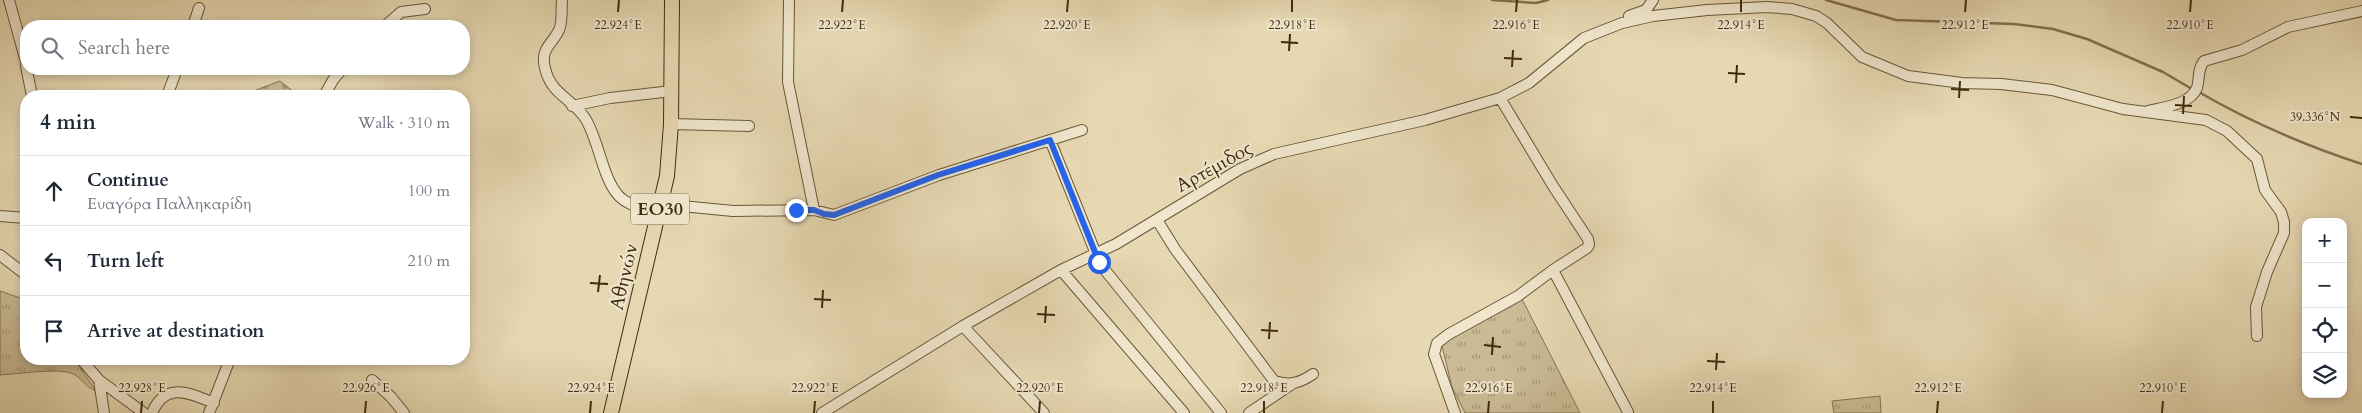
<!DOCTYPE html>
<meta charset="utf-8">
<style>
body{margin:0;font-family:Cardo,serif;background:#f2f2f3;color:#1f2937}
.controls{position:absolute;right:15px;bottom:15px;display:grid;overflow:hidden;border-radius:10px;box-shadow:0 2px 8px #0003}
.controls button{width:45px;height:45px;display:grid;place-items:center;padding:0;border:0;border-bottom:1px solid #e0e1e3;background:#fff;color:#1f2937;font:25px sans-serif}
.stop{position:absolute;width:15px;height:15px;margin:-11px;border:4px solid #2563eb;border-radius:50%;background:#fff}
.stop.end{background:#2563eb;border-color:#fff;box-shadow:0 1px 5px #0008}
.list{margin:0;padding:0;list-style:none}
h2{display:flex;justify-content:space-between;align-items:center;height:65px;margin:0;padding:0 20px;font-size:21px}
h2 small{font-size:16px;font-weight:400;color:#747a83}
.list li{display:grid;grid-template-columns:32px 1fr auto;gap:15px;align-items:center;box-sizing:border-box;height:70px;padding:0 20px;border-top:1px solid #e0e1e3}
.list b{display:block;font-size:19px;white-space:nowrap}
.list p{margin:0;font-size:16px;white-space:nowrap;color:#747a83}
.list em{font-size:16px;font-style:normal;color:#747a83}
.icon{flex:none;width:28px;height:28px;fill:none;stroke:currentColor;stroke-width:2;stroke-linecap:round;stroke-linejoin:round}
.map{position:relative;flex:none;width:2362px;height:413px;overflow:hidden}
.search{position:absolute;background:#fff;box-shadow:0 2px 8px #0003;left:20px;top:20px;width:450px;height:55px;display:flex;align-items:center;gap:12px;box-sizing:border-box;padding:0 18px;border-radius:20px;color:#747a83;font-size:19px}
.panel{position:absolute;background:#fff;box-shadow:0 2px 8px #0003;left:20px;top:90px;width:450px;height:275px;border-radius:20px}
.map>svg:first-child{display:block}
.grass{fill:url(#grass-tufts);stroke:#857452}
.cemetery{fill:url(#cemetery-stones);stroke:#857452}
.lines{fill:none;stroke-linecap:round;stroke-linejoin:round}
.stream{stroke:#82704e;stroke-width:2.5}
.minor-casing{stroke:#6a5736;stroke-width:12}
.major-casing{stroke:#402c0d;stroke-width:16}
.minor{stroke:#efe6cd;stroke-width:10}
.major{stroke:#e6d8b2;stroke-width:14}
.route{stroke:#2563eb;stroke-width:6}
.ticks{fill:none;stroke:#402c0d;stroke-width:2}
.labels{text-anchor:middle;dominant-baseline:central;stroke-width:4;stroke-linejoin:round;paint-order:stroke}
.shield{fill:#efe6cd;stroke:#746447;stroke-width:1}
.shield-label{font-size:18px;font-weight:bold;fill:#402c0d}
.street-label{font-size:19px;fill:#402c0d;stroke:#efe6cd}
.ticks-label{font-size:12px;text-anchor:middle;fill:#402c0d;stroke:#efe6cd;stroke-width:4;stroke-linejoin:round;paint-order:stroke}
</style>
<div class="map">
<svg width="2362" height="413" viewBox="0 0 2362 413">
<defs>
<pattern id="grass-tufts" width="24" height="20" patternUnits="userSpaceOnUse" patternTransform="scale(1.25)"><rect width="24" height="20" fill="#cabb96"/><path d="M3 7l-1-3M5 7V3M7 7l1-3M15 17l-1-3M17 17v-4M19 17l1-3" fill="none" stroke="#a59879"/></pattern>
<pattern id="cemetery-stones" width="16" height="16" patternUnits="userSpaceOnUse" patternTransform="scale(1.25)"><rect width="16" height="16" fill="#cabb96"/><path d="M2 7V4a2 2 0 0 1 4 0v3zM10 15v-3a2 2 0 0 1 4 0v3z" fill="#a59879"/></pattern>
</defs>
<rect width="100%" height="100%" fill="#e6d8b2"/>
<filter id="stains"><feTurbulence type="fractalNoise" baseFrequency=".004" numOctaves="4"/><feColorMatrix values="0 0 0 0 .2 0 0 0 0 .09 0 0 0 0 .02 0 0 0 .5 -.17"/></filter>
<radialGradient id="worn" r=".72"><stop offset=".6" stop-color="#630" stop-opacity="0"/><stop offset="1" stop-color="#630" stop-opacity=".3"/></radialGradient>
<!-- grass -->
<path class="grass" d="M0,291L26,300V359H74L96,391C86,388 82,377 71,373C57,368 17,374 0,375Z
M1521,297L1580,413H1465L1452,387L1441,342Z
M1880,396L1881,413H1834L1832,401Z"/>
<!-- cemetery -->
<path class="cemetery" d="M280,81L299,96H250L251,92Z"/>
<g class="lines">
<!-- stream -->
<path class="stream" d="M1492,0L1536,3L1548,0
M1826,0L1896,20L2014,24L2053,29L2087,39L2163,72L2192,89
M2197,91C2250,122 2304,145 2362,164"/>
<defs>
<path id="minor" d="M9,0L26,62
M562,0C561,10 563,21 559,30C552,45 540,48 545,68C551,95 572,98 585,118C599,140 602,177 618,195C626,205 647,210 659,215
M789,0L788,82L814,210
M1629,16L1646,10L1653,0
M193,26L199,8
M385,26L401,12L425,9
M26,66L32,96
M167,96L177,69
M324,96L333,80L342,69
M1500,98L1553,186L1588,239L1589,245L1587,248L1553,270L1628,412
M572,106L610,98L672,91
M2148,111C2163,107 2190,105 2197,88C2200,78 2197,70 2204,61L2242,50L2288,27L2362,11
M671,124L749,126
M1050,140L1100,264L1221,413
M661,204L733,211L814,210L834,215L939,175L1082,130
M0,216L26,218
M1157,220L1175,249L1274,381C1290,386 1300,383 1313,374
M0,255L26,275
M1061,270L1184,413
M963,326L1044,413
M81,359L99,380L144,413
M99,380L104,413
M372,380L391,397L404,413
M152,413C165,382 188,392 214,403
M209,413L230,359
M822,413L963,326L1061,270L1116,244L1240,169L1274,154L1425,120L1500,98L1529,83L1584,38L1622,23L1653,16L1707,10L1767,7L1792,9L1816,16L1827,23L1862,57L1908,76L1962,83L2001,84L2052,90L2123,109L2206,120L2227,131L2257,159L2265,190L2281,212L2284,222V233L2267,272L2256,307L2257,336
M1249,413L1292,384
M1455,413L1434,354L1437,343L1449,334L1518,296L1553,270"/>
<path id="major" d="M611,413L667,176L671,124L672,0"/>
</defs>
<!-- minor casing -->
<use href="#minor" class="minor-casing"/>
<!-- major casing -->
<use href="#major" class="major-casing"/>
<!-- minor -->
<use href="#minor" class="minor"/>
<!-- major -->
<use href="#major" class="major"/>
</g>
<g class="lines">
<!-- route -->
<path class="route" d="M796,210H814L824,214L834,215L938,175L1050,140L1099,262"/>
</g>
<!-- ticks -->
<path class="ticks" d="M618,12L619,0M842,12L843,0M1067,12L1068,0M1292,12V0M1516,12L1517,0M1741,12V0M1965,12L1966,0M2190,12L2191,0M1281,42L1298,43M1289,51L1290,34M1504,58L1522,59M1512,67L1513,50M1728,73L1745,74M1736,83L1737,65M1951,89L1969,90M1959,98L1960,81M2175,105L2192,106M2183,114L2184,96M2350,117L2362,118M590,283L608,284M598,292L600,275M814,299L831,300M822,308L823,290M1037,314L1055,315M1045,323L1046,306M1261,330L1278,331M1269,339L1270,322M1484,345L1501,347M1492,355L1493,337M1707,361L1725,362M1716,370L1717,353M141,413L142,401M365,413L366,401M590,413L591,401M814,413L815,401M1039,413L1040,401M1264,413V401M1488,413L1489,401M1713,413V401M1937,413L1938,401M2162,413L2163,401"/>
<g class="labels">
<!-- shield labels -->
<rect class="shield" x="631" y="193.5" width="58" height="31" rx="4"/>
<g class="shield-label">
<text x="660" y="209">ΕΟ30</text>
</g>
<!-- street labels -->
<g class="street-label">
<text transform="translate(1214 167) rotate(-29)">Αρτέμιδος</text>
<text transform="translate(624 277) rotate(-77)">Αθηνών</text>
</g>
</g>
<g class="ticks-label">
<text x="1516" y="29">22.916°E</text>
<text x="618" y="29">22.924°E</text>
<text x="842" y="29">22.922°E</text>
<text x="1067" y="29">22.920°E</text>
<text x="1292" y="29">22.918°E</text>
<text x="1741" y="29">22.914°E</text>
<text x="1965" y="29">22.912°E</text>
<text x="2190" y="29">22.910°E</text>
<text x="2315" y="121">39.336°N</text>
<text x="142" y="392">22.928°E</text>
<text x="366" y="392">22.926°E</text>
<text x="591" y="392">22.924°E</text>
<text x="815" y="392">22.922°E</text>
<text x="1040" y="392">22.920°E</text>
<text x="1264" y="392">22.918°E</text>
<text x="1489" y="392">22.916°E</text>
<text x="1713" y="392">22.914°E</text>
<text x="1938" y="392">22.912°E</text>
<text x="2163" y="392">22.910°E</text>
</g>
<rect width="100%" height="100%" filter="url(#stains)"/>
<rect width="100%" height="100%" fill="url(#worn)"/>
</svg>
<div class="controls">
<button>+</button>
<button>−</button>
<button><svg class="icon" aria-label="locate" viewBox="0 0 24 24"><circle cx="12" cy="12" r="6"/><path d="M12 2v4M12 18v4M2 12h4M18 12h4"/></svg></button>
<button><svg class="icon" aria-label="layers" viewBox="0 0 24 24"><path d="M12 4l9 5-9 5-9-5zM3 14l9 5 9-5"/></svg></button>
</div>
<div class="stop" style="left:1099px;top:262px"></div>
<div class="stop end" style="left:796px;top:210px"></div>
<div class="search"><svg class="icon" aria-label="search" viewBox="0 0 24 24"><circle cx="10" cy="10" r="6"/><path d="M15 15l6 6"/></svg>Search here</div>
<section class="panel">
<h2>4 min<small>Walk · 310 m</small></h2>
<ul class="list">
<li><svg class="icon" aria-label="ahead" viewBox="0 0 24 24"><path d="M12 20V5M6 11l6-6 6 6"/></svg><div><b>Continue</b><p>Ευαγόρα Παλληκαρίδη</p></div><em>100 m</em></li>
<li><svg class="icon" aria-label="left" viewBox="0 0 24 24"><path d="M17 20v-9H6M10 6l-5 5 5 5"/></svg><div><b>Turn left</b></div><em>210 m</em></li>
<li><svg class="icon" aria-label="arrive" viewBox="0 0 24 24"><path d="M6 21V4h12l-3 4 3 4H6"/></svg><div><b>Arrive at destination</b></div></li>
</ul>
</section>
</div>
